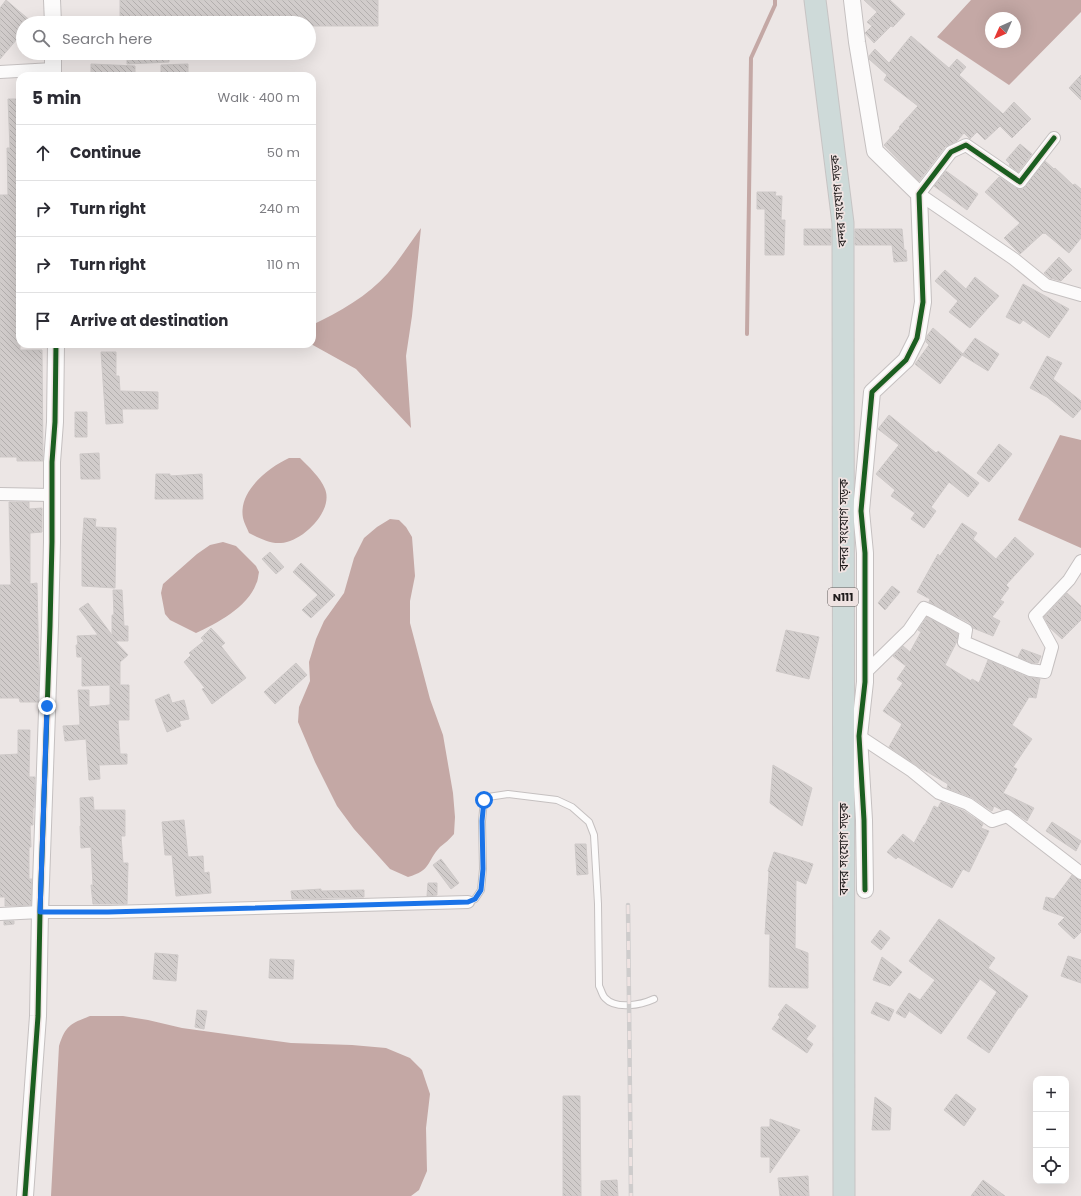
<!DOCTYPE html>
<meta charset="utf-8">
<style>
body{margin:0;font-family:Poppins,"Noto Sans Bengali",sans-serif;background:#f7f7f7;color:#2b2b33}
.controls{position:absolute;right:12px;bottom:12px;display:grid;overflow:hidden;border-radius:8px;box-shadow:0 4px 16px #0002}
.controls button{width:36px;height:36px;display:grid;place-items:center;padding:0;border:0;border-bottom:1px solid #e1e1e2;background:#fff;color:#2b2b33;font:20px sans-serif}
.compass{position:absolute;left:985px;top:12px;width:36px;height:36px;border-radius:50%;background:#fff;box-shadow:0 4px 16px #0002;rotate:225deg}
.stop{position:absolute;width:12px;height:12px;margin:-9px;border:3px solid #1a73e8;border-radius:50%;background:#fff}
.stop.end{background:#1a73e8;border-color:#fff;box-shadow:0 1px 4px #0008}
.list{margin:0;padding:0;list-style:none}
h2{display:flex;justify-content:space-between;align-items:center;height:52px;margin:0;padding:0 16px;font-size:17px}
h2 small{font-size:13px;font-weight:400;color:#7c7c81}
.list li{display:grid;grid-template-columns:26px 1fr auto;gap:12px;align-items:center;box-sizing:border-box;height:56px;padding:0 16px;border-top:1px solid #e1e1e2}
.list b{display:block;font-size:15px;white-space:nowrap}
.list em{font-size:13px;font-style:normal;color:#7c7c81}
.icon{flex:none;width:22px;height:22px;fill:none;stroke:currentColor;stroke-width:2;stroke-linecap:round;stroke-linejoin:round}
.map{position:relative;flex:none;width:1081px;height:1196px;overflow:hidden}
.search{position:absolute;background:#fff;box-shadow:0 4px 16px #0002;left:16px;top:16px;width:300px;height:44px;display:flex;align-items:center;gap:10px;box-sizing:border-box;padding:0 14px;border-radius:22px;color:#7c7c81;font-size:15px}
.panel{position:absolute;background:#fff;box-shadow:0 4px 16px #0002;left:16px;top:72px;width:300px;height:276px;border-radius:12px}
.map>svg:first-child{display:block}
.water{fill:#c4a8a5;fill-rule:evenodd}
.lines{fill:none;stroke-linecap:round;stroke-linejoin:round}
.stream{stroke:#c4a8a5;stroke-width:4}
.building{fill:url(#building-back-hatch);stroke:#cec9c8}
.service-casing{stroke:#c5c0c0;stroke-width:8}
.minor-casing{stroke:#c5c0c0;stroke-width:14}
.tertiary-casing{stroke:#c5c0c0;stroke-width:18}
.trunk-casing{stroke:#c7c4c4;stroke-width:23}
.service{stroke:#fcfbfb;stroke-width:6}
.minor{stroke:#fcfbfb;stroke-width:12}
.tertiary{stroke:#fcfbfb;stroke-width:16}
.trunk{stroke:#cedad9;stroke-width:21}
.rail-casing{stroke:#cecccc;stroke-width:4.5}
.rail{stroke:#efe3e2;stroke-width:3;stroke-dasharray:9;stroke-linecap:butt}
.cycleway-casing{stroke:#efe3e2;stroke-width:8}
.cycleway{stroke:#1b5e20;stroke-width:5}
.route{stroke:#1a73e8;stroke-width:5}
.labels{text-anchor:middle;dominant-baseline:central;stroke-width:3.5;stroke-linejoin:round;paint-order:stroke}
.shield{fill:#efe3e2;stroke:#5e5857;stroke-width:1}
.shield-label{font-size:11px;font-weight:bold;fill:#201c1c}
.street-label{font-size:12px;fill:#201c1c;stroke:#efe3e2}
</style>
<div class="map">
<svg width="1081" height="1196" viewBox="0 0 1081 1196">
<defs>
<pattern id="building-back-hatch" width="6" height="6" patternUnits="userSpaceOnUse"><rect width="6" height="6" fill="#d1cccb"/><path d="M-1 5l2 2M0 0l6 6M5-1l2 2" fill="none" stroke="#b3afae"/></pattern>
</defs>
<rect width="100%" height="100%" fill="#ece6e5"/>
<!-- water -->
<path class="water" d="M971,0H1081V12L1009,85L937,37ZM991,18H1015V42H991Z
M421,228L412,316L406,356L411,428L356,369L311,344H312V325C339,312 368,296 388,273C400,259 410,243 421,228Z
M1060,435L1081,440V548L1018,520Z
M289,458H300C309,467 320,477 325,489C334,511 302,542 281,543C270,544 259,538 249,533C247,528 244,523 243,518C238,491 268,468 289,458Z
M390,519L399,520L406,527L412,537L415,576L410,601V623L430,699L443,735L453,793L455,817L454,834C450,839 445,843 440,847C426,862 432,870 408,877L390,869L354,829L337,806L315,762L298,722L299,707L310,681L309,662L316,639L324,621L344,593L354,558L364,538L377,527Z
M223,542L236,546L256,566L259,572C258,576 258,581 256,584C248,607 216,624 196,633L170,620L165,614L161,593L163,584L197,554L210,545Z
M90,1016H123L148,1020L182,1028L291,1043L352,1045L386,1048L410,1058L422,1070L430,1094L426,1128L427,1171L419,1190L411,1196H51L59,1046C66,1025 70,1024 90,1016Z"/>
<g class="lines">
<!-- stream -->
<path class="stream" d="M747,334L751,58L775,5V0"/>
</g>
<!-- building -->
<path class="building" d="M6,0L33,23H23V32L0,59V8Z
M120,0H378V26H309V23H120Z
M864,0H890L905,14L893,27L891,26L874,43L865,33L872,26L867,22L877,12Z
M911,36L949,68L957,59L966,67L959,75L1003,114L1014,102L1031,119L1012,138L1000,126L985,140L977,132L970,139L964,133L957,141L945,147L919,181L884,145L900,128L899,127L918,106L884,80L887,75L869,59V56L875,49L889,63Z
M127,53H169V62L127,64Z
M91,64L135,66V76H91Z
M188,64V74H161V65Z
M1081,75V100L1069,88Z
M8,99H20V350H42L43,461H17V457H0V195H8L7,148H10Z
M1020,144L1032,154L1018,172L1009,165L1010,164L1006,160Z
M1045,161L1054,169L1055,168L1073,185L1075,184L1081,189V238L1069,253L1045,233L1044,234L1043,233L1020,254L1004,238L1020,223L985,192L999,177L1016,188L1023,189Z
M946,171L978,194L967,210L934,186Z
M757,192H776L775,196H782L781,220H785L784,255H765V209H757Z
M804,229H831V245H804Z
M855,229H902L904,250H906L907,261L894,262L892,245H855Z
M1059,257L1072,270L1061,281L1050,278L1044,273Z
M945,270L966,289L975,277L999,296L970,328L949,312L958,301L935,281Z
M1023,284L1069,309L1049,338L1023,320L1020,324L1006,317Z
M933,328L963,354L975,338L999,354L988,371L962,355L940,384L915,364L929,345L926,342L927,336Z
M101,352H116V376H119L120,391L158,392V409H122L123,423L106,424Z
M1047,356L1062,363L1053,379L1081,401V409L1073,418L1047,397L1030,388Z
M75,412H87V437H75Z
M889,415L936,453L938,451L979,483L968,497L949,482L931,507L936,511L924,528L911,519L915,513L891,496L895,490L876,474L899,445L878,429Z
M999,444L1012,454L989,482L977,473Z
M99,453L100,479H81L80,454Z
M156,474H170V476L202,474L203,499H155Z
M9,502H29V509L42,508V532L30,533V584L37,583L39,677L38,702H20L19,698H0V585H11Z
M84,518L96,519L95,527L116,528L115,588L82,586V547Z
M962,523L977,533L973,539L996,559L1015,537L1034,554L1006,585L1009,588L1000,600L1004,602L992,617L1000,621L993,636L973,628L970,623L929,602L930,599L917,592L938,554L940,556Z
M270,552L284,567L276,574L262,559Z
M301,563L335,595L311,618L302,610L318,595L293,572Z
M892,586L900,592L885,610L878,603Z
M113,590H122L124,626H128V641H115L128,655L120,662V685H129V720H118L120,754H127V764L99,765L100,779L89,780L86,739L65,741L63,726L80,725L78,690H89V707L110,705V685L82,686V657H77L76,645H78L77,636L98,635L79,609L88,603L112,635V615H114Z
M1067,593L1081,606V620L1062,639L1050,628L1044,617Z
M927,617L958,634L957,641L945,665L971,681L972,679L979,683L988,660L1027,677L1040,679L1036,698L1029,697L1012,725L1032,739L1013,767L1017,769L1003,793L1034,808L1027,821L1009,809L1002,810L994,806L992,811L971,797L947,788L948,784L919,767L889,747L902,724L883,711L903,683L897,679L906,666L893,656L903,646L910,652L921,632L918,630Z
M211,628L225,643L221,646L246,678L212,704L202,689L205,688L184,662L191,655L189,653L204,641L201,638Z
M786,630L819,637L809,679L776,671Z
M1022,649L1041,656L1038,663H1032L1018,657Z
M296,663L307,675L275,704L264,692Z
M169,694L172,703L184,700L189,719L179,721L181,726L167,732L155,700Z
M18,730H30L29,777H35L34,808H33V825H30L31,847H29V879H32L31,905L5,906V897H0V755L18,754Z
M773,765L812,788L802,826L770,803Z
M93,797L94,810H125V836H121L123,863H128L127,904H93L91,885H93L91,847L81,848L80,826H81L80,798Z
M941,802L964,811L983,824L981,828L989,831L969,872L963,869L952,888L898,857L896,859L887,852L903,834L914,843L924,825H925L934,806L938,808Z
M184,820L188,857L203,856L204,873L209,872L211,893L176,896L172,855H165L162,822Z
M1052,822L1081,841L1076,851L1046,831Z
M575,844H586L588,874L577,875Z
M774,852L813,864L806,884L796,880L795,948L808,953V988L769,987L770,934H765L769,872L768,871Z
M441,859L459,883L451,889L433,865Z
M1072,875L1081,880V932L1074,939L1058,924L1065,917L1043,909L1046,897L1054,899Z
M428,883H437V895L427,896Z
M321,889V891L364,890V897L292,899L291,891Z
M939,919L995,958L988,968L1028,996L1020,1008L1019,1007L989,1053L967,1038L997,992L980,979L941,1034L909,1011L905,1018L896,1013L909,993L920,1000L935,980L909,961Z
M4,921H14V924L4,925Z
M880,930L890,938L881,950L871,942Z
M155,953L178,955L176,981L153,979Z
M1068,956L1081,960V983L1061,976Z
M882,957L902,972L890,986L873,980Z
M270,959L294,960L293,979L269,978Z
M876,1002L894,1010L889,1021L871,1013Z
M786,1004L816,1026L806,1039L813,1044L807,1053L772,1029L780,1017L778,1015Z
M197,1010L207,1011L204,1029L195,1027Z
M956,1094L976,1109L964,1126L944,1110Z
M563,1096H580L581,1196H563Z
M875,1097L891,1108L890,1130H872Z
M770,1119L800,1130L770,1173V1157H761V1127H770Z
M808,1176L809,1196H780L778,1178Z
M617,1180L618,1196H601V1181Z
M983,1180L1005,1196H971Z"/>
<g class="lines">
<defs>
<path id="service" d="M468,902L475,899L481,890L483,869L482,821L484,800L488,797L508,794L557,800L572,807L589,822L594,835L598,904L599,986C601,989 602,995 605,998C616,1010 641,1005 654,999"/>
<path id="minor" d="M0,72L53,69
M1054,138L1020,182L966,145L951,152L919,194L1014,259L1046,285L1081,295
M0,494L51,495
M865,673L909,630L924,608L931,611L966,630L964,642L1030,670L1045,672L1052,647L1035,616L1069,580L1081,561
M859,736L912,771L939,793L968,804L992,821L1007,816L1081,873
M0,914L40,912H108L468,902"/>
<path id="tertiary" d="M52,0L53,23
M852,0L857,42L875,151L919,194L923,302L917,338L906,360L872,392L861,511L865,553V682L859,736L864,820L865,890
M53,53V76
M25,1196L38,1016L40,912L50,626L52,542V462L55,422L56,344"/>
<path id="trunk" d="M815,0L843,223L844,1196"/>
</defs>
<!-- service casing -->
<use href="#service" class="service-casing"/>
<!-- minor casing -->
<use href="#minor" class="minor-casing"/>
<!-- tertiary casing -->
<use href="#tertiary" class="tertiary-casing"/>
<!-- trunk casing -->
<use href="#trunk" class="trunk-casing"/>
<!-- service -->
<use href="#service" class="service"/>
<!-- minor -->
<use href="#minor" class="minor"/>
<!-- tertiary -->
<use href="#tertiary" class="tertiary"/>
<!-- trunk -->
<use href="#trunk" class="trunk"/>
<defs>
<path id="rail" d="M628,905L631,1196"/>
</defs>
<!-- rail casing -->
<use href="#rail" class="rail-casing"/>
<!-- rail -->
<use href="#rail" class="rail"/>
<defs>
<path id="cycleway" d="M865,890L864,820L859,736L865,682V553L861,511L872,392L906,360L917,338L923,302L919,194L951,152L966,145L1020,182L1054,138
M25,1196L38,1016L40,912L50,626L52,542V462L55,422L56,344"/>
</defs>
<!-- cycleway casing -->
<use href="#cycleway" class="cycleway-casing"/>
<!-- cycleway -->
<use href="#cycleway" class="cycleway"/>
</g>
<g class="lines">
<!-- route -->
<path class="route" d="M47,706L40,912H108L468,902L475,899L481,890L483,869L482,821L484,800"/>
</g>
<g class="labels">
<!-- shield labels -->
<rect class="shield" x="828" y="588" width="30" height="18" rx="3"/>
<g class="shield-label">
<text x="843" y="597">N111</text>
</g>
<!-- street labels -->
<g class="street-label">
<text transform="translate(838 201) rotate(-95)">বন্দর সংযোগ সড়ক</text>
<text transform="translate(843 525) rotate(-90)">বন্দর সংযোগ সড়ক</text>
<text transform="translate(843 849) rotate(-90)">বন্দর সংযোগ সড়ক</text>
</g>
</g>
</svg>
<div class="controls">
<button>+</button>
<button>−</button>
<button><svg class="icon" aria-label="locate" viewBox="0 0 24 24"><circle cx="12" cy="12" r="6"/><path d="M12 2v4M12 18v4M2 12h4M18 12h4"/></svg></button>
</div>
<svg class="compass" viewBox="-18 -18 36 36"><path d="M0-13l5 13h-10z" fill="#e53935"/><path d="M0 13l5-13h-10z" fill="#7c7c81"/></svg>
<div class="stop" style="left:484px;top:800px"></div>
<div class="stop end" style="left:47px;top:706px"></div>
<div class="search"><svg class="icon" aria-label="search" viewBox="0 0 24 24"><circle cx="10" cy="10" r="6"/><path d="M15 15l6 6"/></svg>Search here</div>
<section class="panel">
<h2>5 min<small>Walk · 400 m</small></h2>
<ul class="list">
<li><svg class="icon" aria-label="ahead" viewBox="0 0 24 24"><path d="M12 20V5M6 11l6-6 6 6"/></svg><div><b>Continue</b></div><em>50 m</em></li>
<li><svg class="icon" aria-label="right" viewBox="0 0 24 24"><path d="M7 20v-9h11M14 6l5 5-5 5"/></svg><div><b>Turn right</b></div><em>240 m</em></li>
<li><svg class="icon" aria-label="right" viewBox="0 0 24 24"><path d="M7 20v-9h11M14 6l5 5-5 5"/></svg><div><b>Turn right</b></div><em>110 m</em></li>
<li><svg class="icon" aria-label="arrive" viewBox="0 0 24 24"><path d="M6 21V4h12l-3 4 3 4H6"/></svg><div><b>Arrive at destination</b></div></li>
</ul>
</section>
</div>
